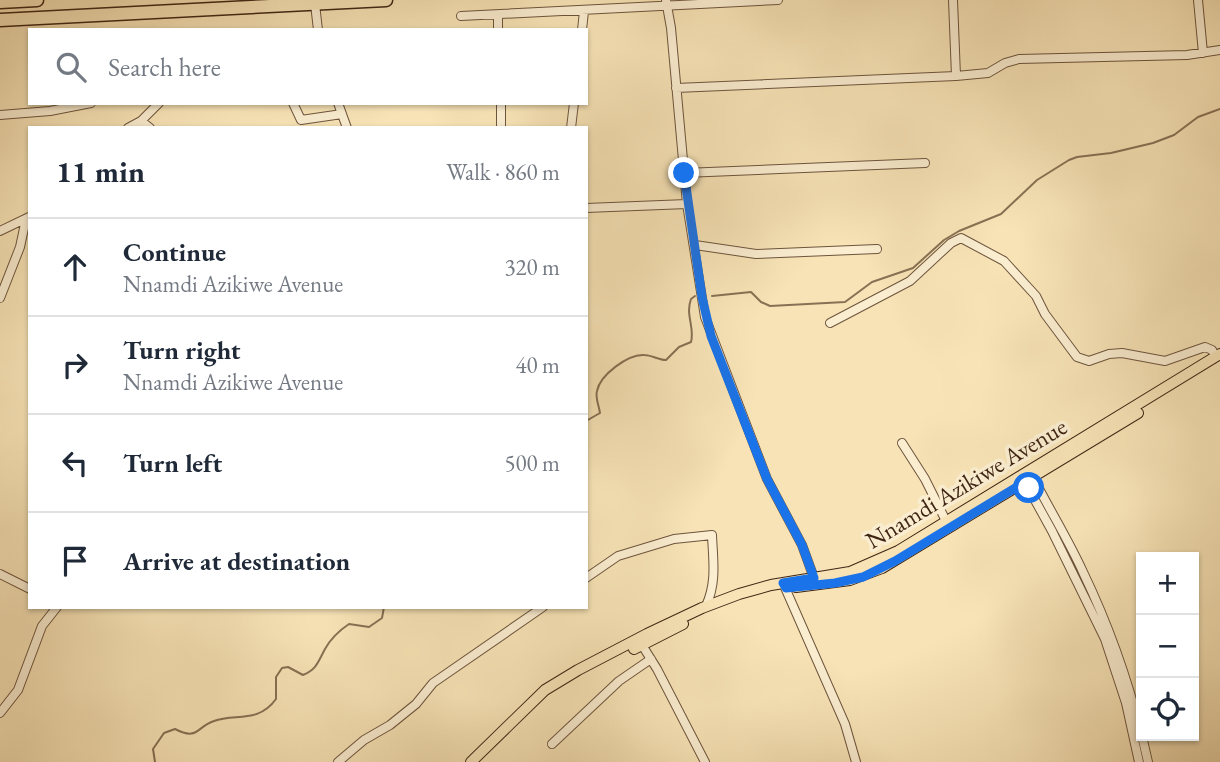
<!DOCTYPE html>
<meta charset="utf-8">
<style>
body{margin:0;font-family:"EB Garamond",serif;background:#f6f6f7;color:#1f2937}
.controls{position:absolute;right:21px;bottom:21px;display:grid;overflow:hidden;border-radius:0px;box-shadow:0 2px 5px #0004}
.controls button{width:63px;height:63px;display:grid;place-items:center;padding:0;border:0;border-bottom:2px solid #e0e1e3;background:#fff;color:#1f2937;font:35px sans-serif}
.stop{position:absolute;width:21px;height:21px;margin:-16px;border:5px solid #1a73e8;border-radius:50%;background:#fff}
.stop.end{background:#1a73e8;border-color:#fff;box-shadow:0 2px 7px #0008}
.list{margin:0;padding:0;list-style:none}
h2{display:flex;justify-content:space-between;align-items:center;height:91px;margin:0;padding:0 28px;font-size:30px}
h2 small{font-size:23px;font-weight:400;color:#747a83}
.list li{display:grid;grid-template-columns:46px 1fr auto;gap:21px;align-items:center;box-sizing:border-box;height:98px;padding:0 28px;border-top:2px solid #e0e1e3}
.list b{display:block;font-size:26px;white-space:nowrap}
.list p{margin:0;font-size:23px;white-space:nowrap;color:#747a83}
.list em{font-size:23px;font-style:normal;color:#747a83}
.icon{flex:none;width:38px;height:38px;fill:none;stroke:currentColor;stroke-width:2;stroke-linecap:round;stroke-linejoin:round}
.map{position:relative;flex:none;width:1220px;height:762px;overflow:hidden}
.search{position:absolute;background:#fff;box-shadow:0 2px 5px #0004;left:28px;top:28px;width:560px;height:77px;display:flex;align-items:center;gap:18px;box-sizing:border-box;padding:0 24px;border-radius:0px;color:#747a83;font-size:26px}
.panel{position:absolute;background:#fff;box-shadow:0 2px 5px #0004;left:28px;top:126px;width:560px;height:483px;border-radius:0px}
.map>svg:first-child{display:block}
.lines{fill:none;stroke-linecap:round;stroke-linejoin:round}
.stream{stroke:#887054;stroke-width:2}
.minor-casing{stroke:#6d543c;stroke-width:10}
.major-casing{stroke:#3f2514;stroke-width:12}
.highway-casing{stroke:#3f2514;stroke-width:15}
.minor{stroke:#faedd0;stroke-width:8}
.major{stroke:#f7e3b6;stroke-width:10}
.highway{stroke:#f7e3b6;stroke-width:12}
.route{stroke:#1a73e8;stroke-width:9}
.labels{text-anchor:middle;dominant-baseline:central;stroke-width:7;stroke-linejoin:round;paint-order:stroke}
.street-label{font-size:24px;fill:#3f2514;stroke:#faedd0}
</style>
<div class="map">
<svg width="1220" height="762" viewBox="0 0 1220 762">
<rect width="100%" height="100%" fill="#f7e3b6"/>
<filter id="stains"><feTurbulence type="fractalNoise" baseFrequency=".00286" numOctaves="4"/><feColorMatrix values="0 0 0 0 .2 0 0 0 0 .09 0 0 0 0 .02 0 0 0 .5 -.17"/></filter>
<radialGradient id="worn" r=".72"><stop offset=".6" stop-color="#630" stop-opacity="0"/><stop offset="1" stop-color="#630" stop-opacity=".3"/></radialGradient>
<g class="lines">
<!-- stream -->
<path class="stream" d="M712,296L751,292L761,302L770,306L845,302L872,282L913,268L944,240L959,231L1001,214L1037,180L1069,160L1077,157L1111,153L1153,143L1174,135L1198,117L1220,109
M586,421L600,413C599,406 595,397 597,391C600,375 628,354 644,355C652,355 658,360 666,360L679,347L691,342C695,327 685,315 691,299L695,296
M155,762L153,749L164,733L175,729C198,741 196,727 214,721C235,713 258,724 276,699V677L282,668L288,667L303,675C317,669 318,662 325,649C330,640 340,630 349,624L369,627L382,618L384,607"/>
<defs>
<path id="minor" d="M666,0L671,28L687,204L705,317L767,479L802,545L814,578
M953,0L956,76
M1198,0L1203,53
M315,4L318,30
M498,15V30
M461,16L778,0
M582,30L584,11
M676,88L956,76L988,73L1005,63L1019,59L1187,55L1220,50
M293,103L301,120L342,114
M338,103L347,128
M501,103V128
M0,115L50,111L91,103
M141,121L150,128
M128,128L141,121L159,103
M571,128L574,103
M684,173L925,163
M586,208L687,204
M0,231L29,217
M695,245L756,254L877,249
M0,298L20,247L26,219
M830,323L910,281L951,243L961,238L1004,261L1036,296L1045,314L1077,357L1089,361L1109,354L1122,353L1165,361L1205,347L1212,350L1216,357
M902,443L925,479L946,521
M1033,477C1049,509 1068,539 1083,572C1108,624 1127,677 1141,733
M1025,482L1052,531L1105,639L1126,703L1139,762
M0,574L30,589
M586,578L618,556L674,539L712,535C713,560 717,582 706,606
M783,583L845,724L856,762
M642,645L657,669L705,762
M0,713L18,690L42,626L57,607
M1142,736L1148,762
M552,744L619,681L651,659
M338,762L364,740L390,725L416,704L433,683L543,607"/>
<path id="major" d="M796,587L850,580L882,568L1138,413
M634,649L683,624
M471,762L545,690L578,670L647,634L702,608L739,594L771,585L850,572L898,551L1220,354"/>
<path id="highway" d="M0,2L37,0
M0,20L386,0"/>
</defs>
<!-- minor casing -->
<use href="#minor" class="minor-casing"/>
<!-- major casing -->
<use href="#major" class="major-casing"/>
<!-- highway casing -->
<use href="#highway" class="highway-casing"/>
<!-- minor -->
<use href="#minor" class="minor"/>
<!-- major -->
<use href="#major" class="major"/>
<!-- highway -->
<use href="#highway" class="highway"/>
</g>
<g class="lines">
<!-- route -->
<path class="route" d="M684,173L702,297L711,336L767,479L802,545L814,578L783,583L786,588L835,583L863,577L895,561L1025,482L1029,488"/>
</g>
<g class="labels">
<!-- street labels -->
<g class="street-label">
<text transform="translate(966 483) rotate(-31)">Nnamdi Azikiwe Avenue</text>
</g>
</g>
<rect width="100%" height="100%" filter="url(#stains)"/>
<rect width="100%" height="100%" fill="url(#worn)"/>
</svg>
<div class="controls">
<button>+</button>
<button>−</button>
<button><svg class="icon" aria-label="locate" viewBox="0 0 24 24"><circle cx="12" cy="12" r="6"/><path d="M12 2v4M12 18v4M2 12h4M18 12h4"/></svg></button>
</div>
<div class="stop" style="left:1029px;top:488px"></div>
<div class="stop end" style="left:684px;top:173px"></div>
<div class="search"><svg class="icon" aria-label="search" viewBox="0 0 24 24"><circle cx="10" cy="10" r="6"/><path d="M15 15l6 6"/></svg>Search here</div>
<section class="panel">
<h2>11 min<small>Walk · 860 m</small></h2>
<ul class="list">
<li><svg class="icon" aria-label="ahead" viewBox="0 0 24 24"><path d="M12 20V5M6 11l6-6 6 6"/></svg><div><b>Continue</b><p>Nnamdi Azikiwe Avenue</p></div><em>320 m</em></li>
<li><svg class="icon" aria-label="right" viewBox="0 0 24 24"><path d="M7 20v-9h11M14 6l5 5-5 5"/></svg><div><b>Turn right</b><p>Nnamdi Azikiwe Avenue</p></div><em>40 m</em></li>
<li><svg class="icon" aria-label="left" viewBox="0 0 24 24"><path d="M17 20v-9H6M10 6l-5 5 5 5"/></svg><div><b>Turn left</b></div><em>500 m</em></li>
<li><svg class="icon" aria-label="arrive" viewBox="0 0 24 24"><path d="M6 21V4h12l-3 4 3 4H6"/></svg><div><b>Arrive at destination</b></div></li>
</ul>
</section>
</div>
